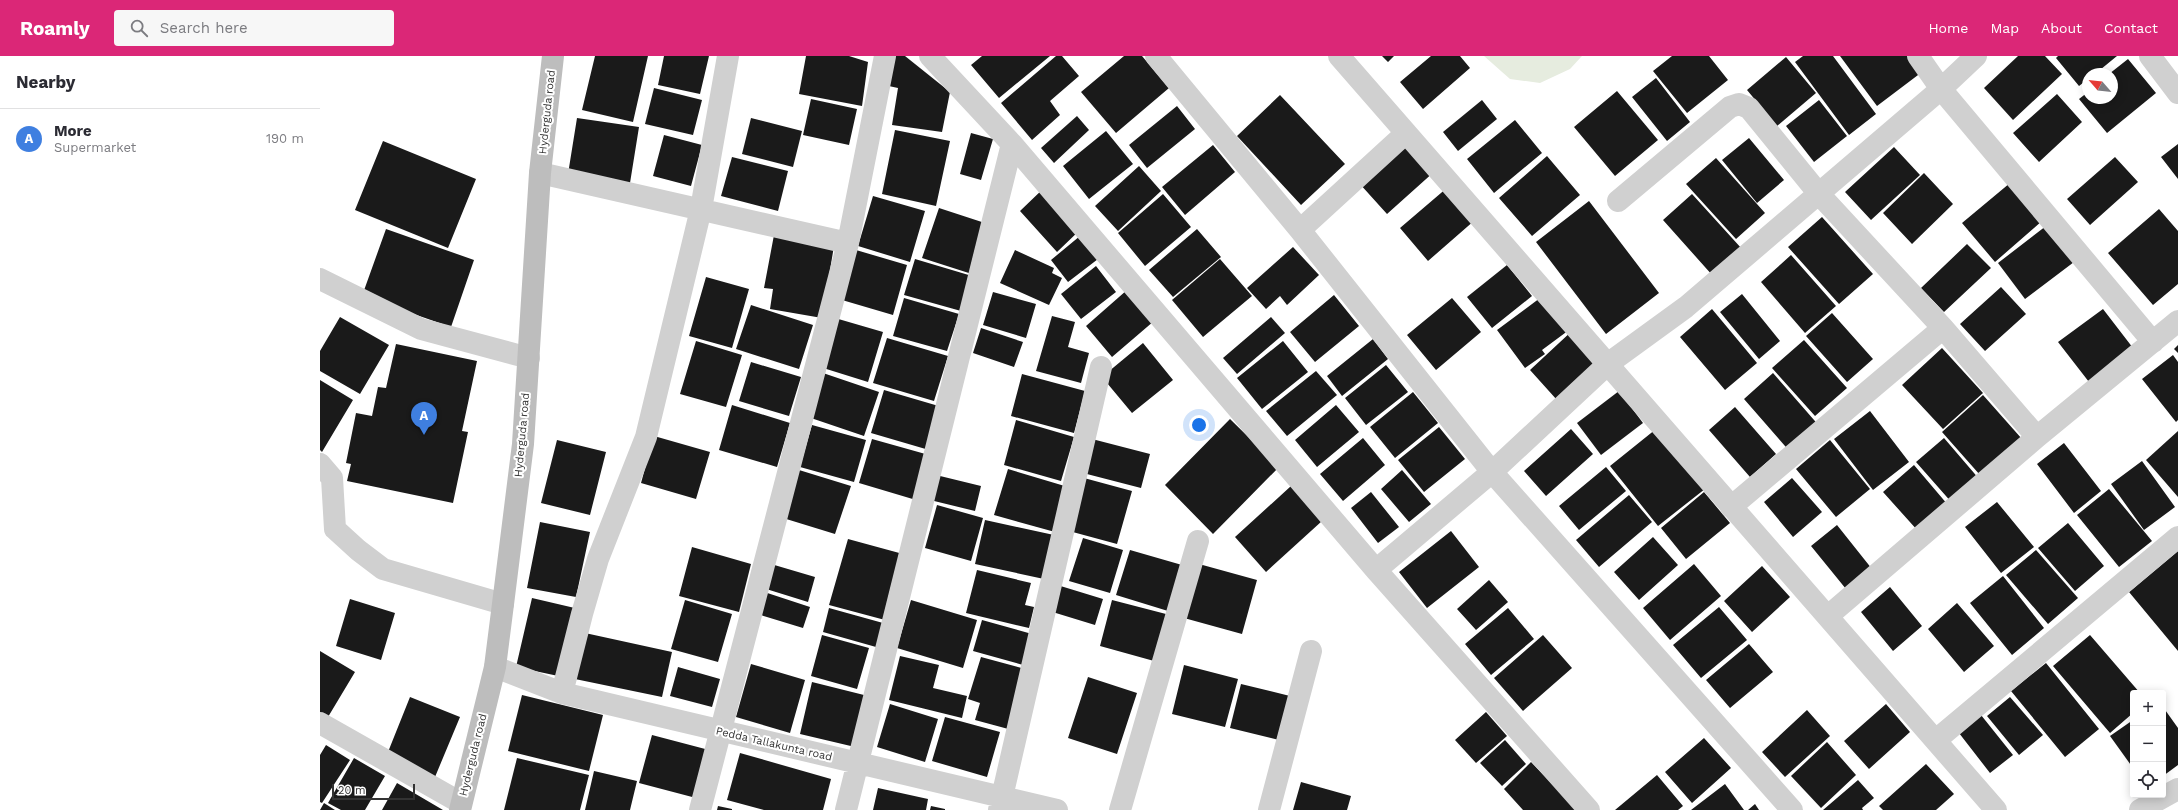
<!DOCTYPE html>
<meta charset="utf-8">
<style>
body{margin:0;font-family:"Work Sans",sans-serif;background:#f7f7f7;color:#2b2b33}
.controls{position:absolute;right:12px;bottom:12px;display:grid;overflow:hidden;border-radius:4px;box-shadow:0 2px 10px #0003}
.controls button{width:36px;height:36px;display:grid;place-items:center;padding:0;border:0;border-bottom:1px solid #e1e1e2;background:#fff;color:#2b2b33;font:20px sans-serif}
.compass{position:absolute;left:1762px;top:12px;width:36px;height:36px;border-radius:50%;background:#fff;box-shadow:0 2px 10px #0003;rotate:298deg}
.scale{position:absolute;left:12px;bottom:10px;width:83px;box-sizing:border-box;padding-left:4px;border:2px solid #333;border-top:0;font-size:11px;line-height:14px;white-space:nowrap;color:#333;-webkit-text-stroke:3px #fff;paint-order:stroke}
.you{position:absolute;left:879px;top:369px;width:14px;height:14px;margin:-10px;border:3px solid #fff;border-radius:50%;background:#1a73e8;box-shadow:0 0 0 6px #1a73e833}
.badge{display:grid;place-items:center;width:26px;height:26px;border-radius:50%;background:#db2777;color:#fff;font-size:13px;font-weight:700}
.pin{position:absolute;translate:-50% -33px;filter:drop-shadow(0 1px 2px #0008)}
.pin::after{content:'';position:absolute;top:21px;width:14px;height:12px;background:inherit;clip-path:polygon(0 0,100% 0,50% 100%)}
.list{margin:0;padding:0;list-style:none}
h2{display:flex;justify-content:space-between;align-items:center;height:52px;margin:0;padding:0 16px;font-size:17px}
h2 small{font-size:13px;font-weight:400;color:#7c7c81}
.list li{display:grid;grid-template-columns:26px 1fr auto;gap:12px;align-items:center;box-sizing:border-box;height:60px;padding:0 16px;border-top:1px solid #e1e1e2}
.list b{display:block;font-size:15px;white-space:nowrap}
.list p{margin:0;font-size:13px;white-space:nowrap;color:#7c7c81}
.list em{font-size:13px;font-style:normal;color:#7c7c81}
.icon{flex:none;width:22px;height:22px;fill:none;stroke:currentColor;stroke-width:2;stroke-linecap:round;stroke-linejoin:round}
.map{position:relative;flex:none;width:1858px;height:754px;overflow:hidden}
header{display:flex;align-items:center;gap:24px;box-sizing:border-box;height:56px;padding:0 20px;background:#db2777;color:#fff}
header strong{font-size:19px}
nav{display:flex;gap:22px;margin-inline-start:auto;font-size:14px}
.search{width:280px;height:36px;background:#f7f7f7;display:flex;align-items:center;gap:10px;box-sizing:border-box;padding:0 14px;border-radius:4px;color:#7c7c81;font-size:15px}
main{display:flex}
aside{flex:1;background:#fff}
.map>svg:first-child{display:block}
.green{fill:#e6ecdf}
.building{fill:#1a1a1a}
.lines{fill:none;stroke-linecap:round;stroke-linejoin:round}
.street{stroke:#d0d0d0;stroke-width:22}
.secondary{stroke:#bdbdbd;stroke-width:22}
.labels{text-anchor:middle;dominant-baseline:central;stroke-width:4;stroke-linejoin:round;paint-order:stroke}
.street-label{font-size:11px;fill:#333;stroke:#fff}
</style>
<header>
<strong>Roamly</strong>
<div class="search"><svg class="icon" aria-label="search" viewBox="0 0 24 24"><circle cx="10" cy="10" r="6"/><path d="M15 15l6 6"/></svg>Search here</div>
<nav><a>Home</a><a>Map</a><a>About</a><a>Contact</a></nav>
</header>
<main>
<aside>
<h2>Nearby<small></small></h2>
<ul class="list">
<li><span class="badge" style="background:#3f7fe0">A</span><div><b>More</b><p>Supermarket</p></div><em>190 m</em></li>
</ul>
</aside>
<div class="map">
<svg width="1858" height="754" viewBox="0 0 1858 754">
<rect width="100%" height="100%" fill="#fff"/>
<!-- green -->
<path class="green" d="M1164,0H1262L1250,13L1220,27L1190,23Z"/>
<!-- building -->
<path class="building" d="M275,0H328L313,66L262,54Z
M344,0H389L380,38L338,29Z
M486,0H529L548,6L542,50L479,38Z
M569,0H585L630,36L622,76L572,69L578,32L564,29Z
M662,0H730L679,42L651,9Z
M736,0H742L759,20L730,45L740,59L712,84L681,47Z
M804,0H822L849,32L796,77L761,36Z
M1062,0H1074L1068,6Z
M1111,0H1140L1150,12L1103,53L1080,26Z
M1352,0H1389L1408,24L1367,57L1333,15Z
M1483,0H1513L1556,58L1529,79L1475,6Z
M1520,0H1591L1602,16L1557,50Z
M1698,0H1725L1742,18L1693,64L1664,32Z
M1738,0H1797L1775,18H1768V23L1759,30L1736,2Z
M1466,1L1496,37L1457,70L1427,34Z
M1808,3L1836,37L1787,77L1759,43L1768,36V42H1792V18H1789Z
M1336,22L1370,66L1347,85L1312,41Z
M334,32L382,44L373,79L325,68Z
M1297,35L1338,84L1295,120L1254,71Z
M1737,38L1762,66L1719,106L1693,77Z
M960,39L1025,108L981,149L917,80Z
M491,43L537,53L529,89L483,79Z
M1162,44L1177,63L1138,95L1123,76Z
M1499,44L1527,80L1494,106L1466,70Z
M857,50L875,73L827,112L809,89Z
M757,60L769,74L734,107L721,92Z
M257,62L319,71L310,127L248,118Z
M431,62L482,75L473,111L422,98Z
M1195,64L1222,97L1174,137L1147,103Z
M575,74L630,85L616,150L562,138Z
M786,75L813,108L769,143L743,110Z
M651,77L673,83L661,124L640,118Z
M344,79L382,89L371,130L333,120Z
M1429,82L1464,124L1437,147L1402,104Z
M1088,84L1115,115L1067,158L1039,127Z
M63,85L156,123L128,192L35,154Z
M1858,88V123L1841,101Z
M893,89L915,116L865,159L842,131Z
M1574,91L1600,119L1551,164L1525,136Z
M1227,100L1260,139L1212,180L1179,142Z
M412,101L468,115L458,155L401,140Z
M1795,101L1818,126L1770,169L1747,143Z
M1396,102L1445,157L1416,183L1366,128Z
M819,110L841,135L798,175L775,150Z
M1604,117L1633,148L1592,188L1563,157Z
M1690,127L1722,165L1675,206L1642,167Z
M725,131L762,172L737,196L700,155Z
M1128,131L1155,164L1108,205L1080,172Z
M843,138L871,171L825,210L798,177Z
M1372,138L1422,193L1393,220L1343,164Z
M553,140L605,155L590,206L538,190Z
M1269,145L1339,237L1286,278L1216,186Z
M619,152L671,169L655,219L602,202Z
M1839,153L1858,175V228L1833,249L1788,197Z
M1502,161L1553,218L1519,248L1468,191Z
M1726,170L1754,206L1705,243L1678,207Z
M66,173L154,204L131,271L42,240Z
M877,173L901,201L853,241L829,214Z
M454,179L514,190L502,262L450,253L453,233L444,232Z
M760,180L778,203L748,226L731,204Z
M1647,188L1671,212L1624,256L1601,232Z
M973,191L999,219L967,249L960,240L946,253L927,232Z
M536,194L587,209L573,259L522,244Z
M695,194L734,212L732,217L742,222L729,249L680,227Z
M1471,199L1516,250L1485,277L1441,226Z
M595,203L652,220L641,255L584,239Z
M900,203L932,240L883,281L852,244Z
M1187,209L1212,240L1172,272L1147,241Z
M776,210L796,236L761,263L741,238Z
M386,221L429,233L412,292L369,280Z
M1681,231L1706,258L1665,295L1640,268Z
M807,234L834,265L792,301L766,270Z
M673,236L716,248L706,282L663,269Z
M1422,238L1460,285L1439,303L1400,256Z
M1014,239L1039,270L995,306L970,276Z
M1224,239L1249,274L1222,294L1225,298L1205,312L1177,274Z
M584,242L639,258L627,295L573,280Z
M1132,242L1161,276L1116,314L1087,279Z
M431,249L493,269L479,313L416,293Z
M1392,253L1437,307L1405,334L1360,281Z
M1783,253L1813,292L1769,326L1738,286Z
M1512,257L1553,303L1527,326L1486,280Z
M732,260L755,266L748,291L769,297L761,327L716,315Z
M20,261L69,289L40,338L0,315V295Z
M951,261L965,277L917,318L903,302Z
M515,262L563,276L548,326L500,311Z
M661,272L703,286L694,311L653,297Z
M1253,274L1281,304L1237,344L1210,314Z
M567,282L628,300L614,345L553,327Z
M1053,283L1068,303L1022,340L1007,320Z
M1484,284L1527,332L1495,360L1452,312Z
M376,285L422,299L406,351L360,338Z
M963,285L988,316L942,353L917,322Z
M823,287L853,324L812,357L782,321Z
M76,288L157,305L142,375L148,376L133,447L27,425L31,408L26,407L36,357L52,360L58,331L66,332Z
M1858,289V297L1854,293Z
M1622,292L1663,337L1623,373L1582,329Z
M1853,299L1858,306V364L1856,366L1822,323Z
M431,306L481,321L469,360L419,345Z
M1066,309L1088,336L1046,369L1025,342Z
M996,315L1017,339L967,380L946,355Z
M503,317L559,336L544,380L488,361Z
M1453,317L1501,372L1472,398L1424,343Z
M702,318L765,335L754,377L691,360Z
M0,324L33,344L2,396L0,394Z
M564,334L622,351L609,394L551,377Z
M1299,335L1323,367L1281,399L1257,367Z
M1093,336L1118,367L1075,402L1050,371Z
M1663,339L1702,383L1660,419L1622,376Z
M412,349L470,367L457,411L399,394Z
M1016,349L1039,376L997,411L975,384Z
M1415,351L1456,398L1430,421L1389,374Z
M1550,355L1589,406L1553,434L1514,383Z
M910,363L959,411L893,478L845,429Z
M696,364L754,381L741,425L684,409Z
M492,369L546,384L534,426L480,411Z
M1341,369L1390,429L1338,470L1290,410Z
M1119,371L1145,403L1104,436L1078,404Z
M1251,373L1273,398L1226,440L1204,415Z
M1858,375V441L1826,404Z
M334,380L390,396L376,443L321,427Z
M1043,382L1065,409L1023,445L1000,418Z
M1624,382L1660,424L1633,448L1596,406Z
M552,383L609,399L596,444L539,427Z
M772,383L830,398L821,432L763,417Z
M237,384L286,396L270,459L221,447Z
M1510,384L1550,433L1516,461L1476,413Z
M1744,387L1781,435L1754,457L1717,408Z
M1822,405L1855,451L1824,474L1791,428Z
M1594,409L1628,449L1598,475L1563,436Z
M1286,411L1306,435L1259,474L1239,450Z
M688,413L748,431L735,476L674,459Z
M479,414L531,430L515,478L463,462Z
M1082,414L1111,448L1089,466L1061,433Z
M616,419L661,430L655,455L610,444Z
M764,422L812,435L797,488L749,475Z
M1472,422L1502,456L1473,481L1444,446Z
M971,430L1002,465L946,516L915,481Z
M1789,433L1832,485L1799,511L1757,459Z
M1051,436L1079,471L1058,487L1031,452Z
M1384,436L1410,467L1366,503L1341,472Z
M1309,439L1332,466L1279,511L1256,484Z
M1677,446L1714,491L1681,517L1645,471Z
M617,449L663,462L651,505L605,492Z
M665,464L734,479L724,523L655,508Z
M220,466L270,476L256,541L207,532Z
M1748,467L1784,510L1755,535L1718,492Z
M1517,469L1552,513L1526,533L1491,490Z
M1131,475L1159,511L1107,552L1079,516Z
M1333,481L1358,509L1319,544L1294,516Z
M763,482L803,494L790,537L749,525Z
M528,483L583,498L565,564L509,549Z
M372,491L431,508L419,556L359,540Z
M810,494L862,509L848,555L796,539Z
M1716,494L1758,542L1728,568L1686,519Z
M1858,495V595L1809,536Z
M451,508L495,521L488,546L443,532Z
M879,508L937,524L922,578L864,562Z
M1374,508L1401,540L1350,584L1323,552Z
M1442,510L1470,541L1432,576L1404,545Z
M657,514L711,527L705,549L714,551L709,572L646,557Z
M1683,520L1724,572L1692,599L1650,547Z
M1169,524L1188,546L1156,574L1137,553Z
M734,528L783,543L775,569L726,554Z
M1570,531L1602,570L1573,595L1541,556Z
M441,535L490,551L483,572L434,557Z
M212,542L259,553L243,621L196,611Z
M30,543L75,557L61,604L16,590Z
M365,544L412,558L398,606L351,593Z
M591,544L657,564L643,612L577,592Z
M792,544L846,558L834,605L780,590Z
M1637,547L1674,590L1644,616L1608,573Z
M1399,551L1427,584L1381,622L1353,589Z
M509,552L563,567L556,591L503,576Z
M1188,552L1214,583L1171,619L1145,588Z
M662,564L712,578L703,609L653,595Z
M265,577L352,596L342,641L255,623Z
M502,579L549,592L537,633L491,620Z
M1223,579L1252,612L1203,655L1174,622Z
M1770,579L1820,637H1813V657L1790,677L1733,610Z
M1429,588L1453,616L1410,652L1386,624Z
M0,595L35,616L5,666L0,663Z
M580,600L619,609L613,632L647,640L642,662L569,644Z
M661,601L709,614L692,674L655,664L660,647L648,643Z
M1726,607L1779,673L1745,701L1691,635Z
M431,608L485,624L470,677L416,661Z
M864,609L918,623L905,671L852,658Z
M358,611L400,623L392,651L350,640Z
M768,621L817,637L797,698L748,682Z
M492,626L548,640L535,691L480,678Z
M921,628L970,640L959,684L910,672Z
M202,639L283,659L269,715L188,695Z
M90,641L140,661L115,721L66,701Z
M1690,641L1723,679L1699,699L1667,660Z
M570,648L618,663L605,706L557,691Z
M1566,648L1590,676L1549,713L1524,685Z
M1843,651L1858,672V709L1843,720Z
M1487,654L1510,680L1465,721L1442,696Z
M1166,656L1187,680L1156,707L1135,684Z
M1661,659L1693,699L1670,717L1639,677Z
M625,661L680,676L667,721L612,705Z
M1813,664V712L1790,680Z
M332,679L389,694L376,742L319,727Z
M1384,682L1411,712L1372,747L1345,716Z
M1185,684L1206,708L1182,730L1160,707Z
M1507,686L1536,719L1501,752L1471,720Z
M6,689L30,704L2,747L0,746V699Z
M420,697L511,723L503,754H444L407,744Z
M34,702L65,720L45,754H21L8,747Z
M197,702L269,719L260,754H184Z
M1211,706L1257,754H1203L1184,733Z
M1606,708L1634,738L1616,754H1563L1559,750Z
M274,715L317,725L310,754H265Z
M1337,719L1363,750L1358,754H1295Z
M1538,724L1554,742L1542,752L1543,754H1503Z
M981,726L1031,740L1027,754H973Z
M77,727L123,754H62Z
M1405,728L1424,754H1371Z
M558,732L608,743L606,754H553Z
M4,747L15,754H0Z
M1435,748L1439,754H1428Z
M398,750L412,753V754H397Z
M611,750L625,753V754H610Z"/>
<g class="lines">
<!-- street -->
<path class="street" d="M610,0L692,88L1056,514L1269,754
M836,0L980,174L1172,416L1472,754
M1019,0C1238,251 1458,501 1676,754
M1598,0L1621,33L1833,286
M1830,0L1858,37
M220,117L528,187
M1298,145L1410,51L1419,48L1429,52L1499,138L1623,272L1717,381
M980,174L1086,77
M0,223L101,273L209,302
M0,408L12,422L15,473L38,494L63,513L183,548
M1411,451L1623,272
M1056,514L1172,416L1289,307L1366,251L1621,33L1656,0
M1508,560L1717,381L1858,265
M175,611L242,637L737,754
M242,637L262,558L278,503L326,381L381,153L408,0
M0,667L141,747
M1616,684L1858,481
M380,754L528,187L565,0
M526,754L692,88
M679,754L781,311
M800,754L878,485
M949,754L991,595
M1820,754L1858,733"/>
<!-- secondary -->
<path class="secondary" d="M140,754L175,611L183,548L203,388L220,117L233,0"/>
</g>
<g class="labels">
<!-- street labels -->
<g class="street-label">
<text transform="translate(227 56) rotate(-84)">Hyderguda road</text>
<text transform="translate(202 379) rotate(-85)">Hyderguda road</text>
<text transform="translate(454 688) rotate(13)">Pedda Tallakunta road</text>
<text transform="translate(153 699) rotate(-76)">Hyderguda road</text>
</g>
</g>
</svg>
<div class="controls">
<button>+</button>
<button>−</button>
<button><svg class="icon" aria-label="locate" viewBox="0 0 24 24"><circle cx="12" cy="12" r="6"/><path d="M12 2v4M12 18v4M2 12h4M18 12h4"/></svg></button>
</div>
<svg class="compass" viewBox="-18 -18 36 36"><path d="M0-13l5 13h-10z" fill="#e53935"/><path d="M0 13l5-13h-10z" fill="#7c7c81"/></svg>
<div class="scale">20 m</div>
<div class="you"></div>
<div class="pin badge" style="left:104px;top:379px;background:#3f7fe0">A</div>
</div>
</main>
